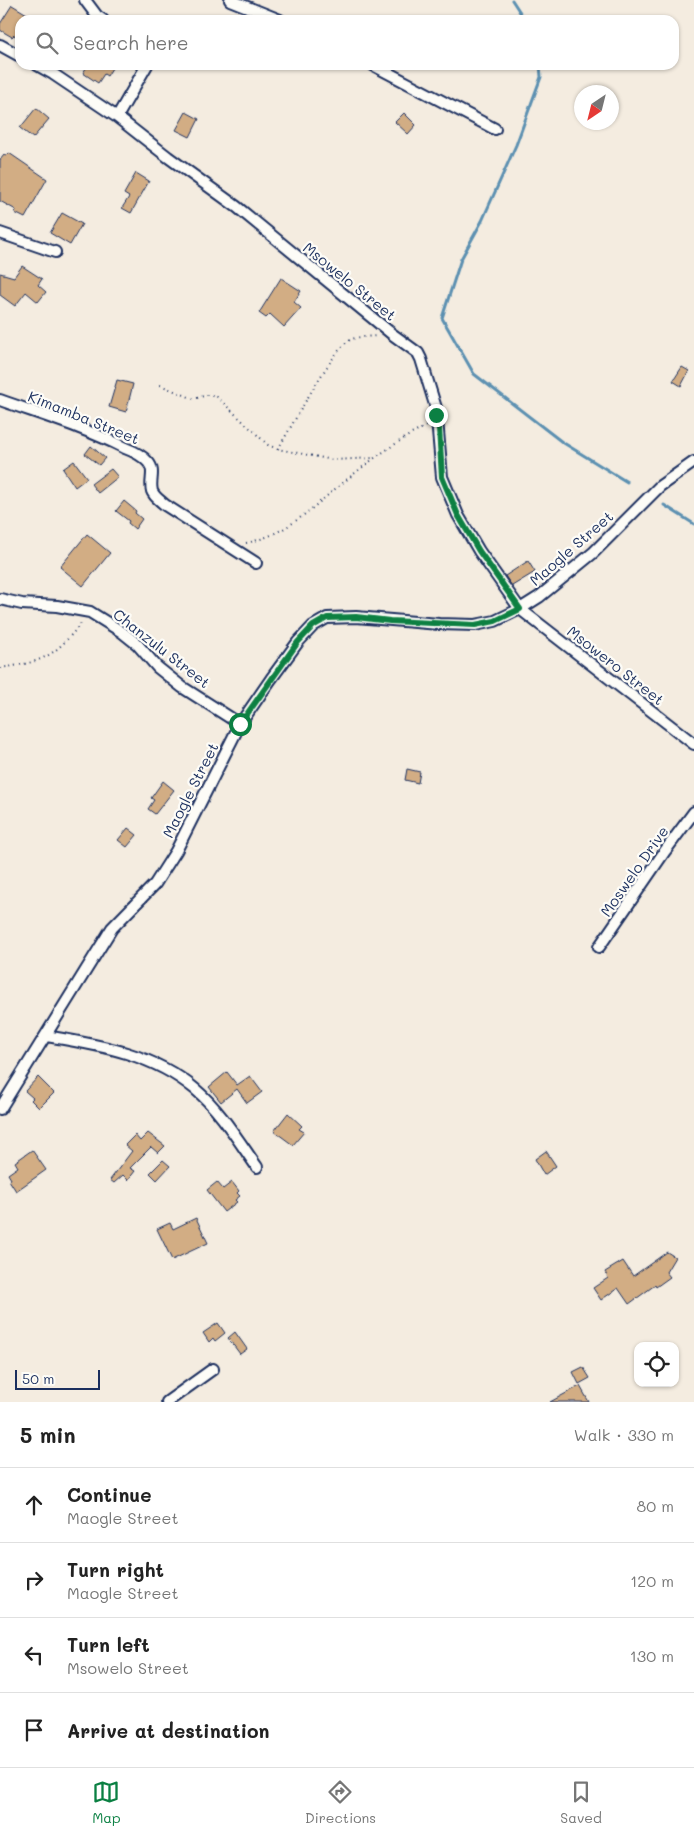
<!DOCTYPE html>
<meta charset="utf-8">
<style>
body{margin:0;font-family:Mali,sans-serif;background:#f6f6f6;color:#222}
.controls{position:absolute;right:15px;bottom:15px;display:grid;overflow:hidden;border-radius:10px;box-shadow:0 1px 4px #0004}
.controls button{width:45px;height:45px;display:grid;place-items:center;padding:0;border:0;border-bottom:1px solid #e0e0e0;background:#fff;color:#222;font:25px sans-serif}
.compass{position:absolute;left:574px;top:85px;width:45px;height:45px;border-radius:50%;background:#fff;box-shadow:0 1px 4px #0004;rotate:215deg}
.scale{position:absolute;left:15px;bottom:12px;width:85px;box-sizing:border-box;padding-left:5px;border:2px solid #1b2f5e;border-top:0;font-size:14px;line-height:18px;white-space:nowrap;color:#1b2f5e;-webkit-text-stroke:4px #fdfcf7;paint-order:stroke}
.stop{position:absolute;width:15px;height:15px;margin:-11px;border:4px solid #0b8043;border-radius:50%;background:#fff}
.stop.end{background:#0b8043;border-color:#fff;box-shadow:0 1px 5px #0008}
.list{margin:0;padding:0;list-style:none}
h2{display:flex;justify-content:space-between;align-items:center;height:65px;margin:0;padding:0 20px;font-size:21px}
h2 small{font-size:16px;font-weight:400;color:#767676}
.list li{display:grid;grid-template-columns:32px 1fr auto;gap:15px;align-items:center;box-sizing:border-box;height:75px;padding:0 20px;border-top:1px solid #e0e0e0}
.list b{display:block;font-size:19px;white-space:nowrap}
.list p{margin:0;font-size:16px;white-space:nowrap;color:#767676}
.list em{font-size:16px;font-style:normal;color:#767676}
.icon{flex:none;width:28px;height:28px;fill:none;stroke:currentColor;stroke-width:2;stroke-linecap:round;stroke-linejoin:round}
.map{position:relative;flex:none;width:694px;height:1402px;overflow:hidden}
.search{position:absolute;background:#fff;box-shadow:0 1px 4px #0004;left:15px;right:15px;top:15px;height:55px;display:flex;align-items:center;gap:12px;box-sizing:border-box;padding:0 18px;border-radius:15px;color:#767676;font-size:19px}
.sheet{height:365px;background:#fff}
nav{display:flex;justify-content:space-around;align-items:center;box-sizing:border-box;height:70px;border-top:1px solid #e0e0e0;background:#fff;font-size:14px;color:#767676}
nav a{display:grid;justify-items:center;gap:2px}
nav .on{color:#0b8043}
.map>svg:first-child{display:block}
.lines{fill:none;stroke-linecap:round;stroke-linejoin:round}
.stream{stroke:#5c90b1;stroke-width:3}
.building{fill:#d2ad84;stroke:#1b2f5e}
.minor-casing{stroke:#1b2f5e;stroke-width:14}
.path{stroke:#1b2f5e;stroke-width:2;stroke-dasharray:1 4;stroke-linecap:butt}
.minor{stroke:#fdfcf7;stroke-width:10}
.route{stroke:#0b8043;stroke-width:6}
.labels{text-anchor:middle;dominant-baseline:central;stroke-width:4.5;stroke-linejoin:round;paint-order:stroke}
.street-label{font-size:15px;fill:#1b2f5e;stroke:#fdfcf7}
</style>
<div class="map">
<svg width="694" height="1402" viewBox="0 0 694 1402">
<rect width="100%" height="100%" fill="#f4ece0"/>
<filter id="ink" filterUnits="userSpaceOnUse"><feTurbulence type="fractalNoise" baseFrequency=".02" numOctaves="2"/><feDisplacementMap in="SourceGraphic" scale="10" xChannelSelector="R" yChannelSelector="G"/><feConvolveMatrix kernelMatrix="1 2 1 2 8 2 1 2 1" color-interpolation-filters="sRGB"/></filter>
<g filter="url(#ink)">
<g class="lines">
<!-- stream -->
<path class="stream" d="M512,0L525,20
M540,65L541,77L516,145L482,221L461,259L442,318L474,374L562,442L627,482
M664,505L694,524"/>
</g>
<!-- building -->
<path class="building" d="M12,5L37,20H20V38L14,35L12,37L0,30V24Z
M88,65H114L107,76L104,74L98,83L83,73Z
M36,108L49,119L33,138L20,128Z
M186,112L199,119L190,137L176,130Z
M404,113L416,125L408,134L395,122Z
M9,153L47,179L25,218L15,213L16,210L0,201V160L4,155L6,156Z
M136,173L149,181L131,213L122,208L129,197L124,194Z
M62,213L82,224L70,245L50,233Z
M22,266L42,279L38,285L46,292L38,302L26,292L15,306L0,295V273L14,277Z
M281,278L301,291L294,302L301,308L284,327L270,314L266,318L259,313Z
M682,367L689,371L681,386L673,381Z
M117,380L133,384L126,412L109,407Z
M91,446L105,458L99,465L85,454Z
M74,461L87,478L75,487L63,469Z
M111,469L118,477L98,493L91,484Z
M124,501L136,511L135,513L142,519L135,529L128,523L129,521L116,511Z
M87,534L110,553L83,586L60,567Z
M528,561L535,572L512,586L505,576Z
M407,769L420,772L418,783L405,780Z
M163,781L174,790L155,814L148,809L154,800L151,798Z
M128,828L137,835L127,847L118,840Z
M227,1072L237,1085L250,1076L262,1092L247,1103L237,1089L221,1102L209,1087Z
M38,1077L54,1093L39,1108L31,1100L33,1098L25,1091Z
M288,1113L302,1126L299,1129L304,1132L293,1145L274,1131Z
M148,1133L165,1146L158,1153L151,1147L130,1168L135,1171L128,1180L123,1175L114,1183L110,1180L132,1151L125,1145L135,1135L140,1141Z
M32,1150L46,1170L16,1191L9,1180L11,1179L8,1174L18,1167L15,1162Z
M546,1151L556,1166L544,1175L535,1159Z
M163,1160L170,1166L157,1180L150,1173Z
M217,1182L223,1189L232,1182L239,1191L237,1193L240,1196L235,1200L237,1202L224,1212L207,1190Z
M196,1218L208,1243L172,1260L157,1229L170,1223L173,1229Z
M667,1252L675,1257L666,1272L670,1277L656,1287L655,1285L629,1304L618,1288L601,1300L593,1288L608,1278L605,1272L623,1261L633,1276Z
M218,1323L225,1333L215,1341L213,1338L209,1342L203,1333Z
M235,1332L247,1349L240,1354L228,1338Z
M583,1367L590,1378L579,1384L573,1372Z
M580,1386L589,1402H550L572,1390Z"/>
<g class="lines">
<defs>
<path id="minor" d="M85,0L97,16L103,20
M230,0L280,20
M0,45L20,56
M37,65L53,74L117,117L168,157L237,207L392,334L418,353L421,359L436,408L442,477L458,515L479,551L520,609L694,744
M373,65L495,129
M117,117L147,65
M0,233L55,252
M0,400C42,415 86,428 125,448C133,451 142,455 148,462C156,471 149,481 152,491C154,497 161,501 165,505L256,563
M0,599L22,604L57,606L90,612L122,632L137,644L157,667L182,687L240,724
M599,947L665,851L694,812
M46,1036C99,1045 152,1053 195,1089C220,1110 238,1140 257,1167
M0,1109L112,928L155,884L176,851L240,724L271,679L298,642L313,626L327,618L356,617L439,624L475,625L495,621L520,609L539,597L593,553L660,486L694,462
M167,1402L213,1369"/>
</defs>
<!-- minor casing -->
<use href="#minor" class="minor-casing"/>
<!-- path -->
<path class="path" d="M160,385L194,399L207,395L217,397L268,445L278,449L333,460L374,458
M278,449C291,428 332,350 350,340C357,336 368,337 376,336
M246,543C289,534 312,507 345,481C371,460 398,440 427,426
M0,668C44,662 54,657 82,622"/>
<!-- minor -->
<use href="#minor" class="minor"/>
</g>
</g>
<g class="lines" filter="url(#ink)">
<!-- route -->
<path class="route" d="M240,724L298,642L313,626L327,618L356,617L390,621L475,625L495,621L520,609L479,551L458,515L442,477L439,428L436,415"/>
</g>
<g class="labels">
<!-- street labels -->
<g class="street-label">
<text transform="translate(350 281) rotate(39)">Msowelo Street</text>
<text transform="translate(84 417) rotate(22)">Kimamba Street</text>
<text transform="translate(571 548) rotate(-41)">Maogle Street</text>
<text transform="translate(162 648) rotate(38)">Chanzulu Street</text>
<text transform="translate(616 665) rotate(38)">Msowero Street</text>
<text transform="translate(190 790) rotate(-63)">Maogle Street</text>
<text transform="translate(634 871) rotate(-55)">Moswelo Drive</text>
</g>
</g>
</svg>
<div class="controls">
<button><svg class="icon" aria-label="locate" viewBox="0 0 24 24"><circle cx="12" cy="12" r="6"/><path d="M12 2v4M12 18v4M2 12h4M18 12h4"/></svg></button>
</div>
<svg class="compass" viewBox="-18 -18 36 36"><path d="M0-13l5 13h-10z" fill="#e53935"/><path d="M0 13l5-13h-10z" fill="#767676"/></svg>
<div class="scale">50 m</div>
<div class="stop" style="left:240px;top:724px"></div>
<div class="stop end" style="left:436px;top:415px"></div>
<div class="search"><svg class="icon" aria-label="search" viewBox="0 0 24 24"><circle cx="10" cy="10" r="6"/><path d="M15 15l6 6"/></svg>Search here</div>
</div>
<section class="sheet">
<h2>5 min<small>Walk · 330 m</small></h2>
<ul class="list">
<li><svg class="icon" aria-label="ahead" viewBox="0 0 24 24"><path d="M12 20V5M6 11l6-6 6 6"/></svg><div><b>Continue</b><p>Maogle Street</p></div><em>80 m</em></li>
<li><svg class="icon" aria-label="right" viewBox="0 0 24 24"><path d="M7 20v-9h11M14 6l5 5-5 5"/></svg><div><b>Turn right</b><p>Maogle Street</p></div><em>120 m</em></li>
<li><svg class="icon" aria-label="left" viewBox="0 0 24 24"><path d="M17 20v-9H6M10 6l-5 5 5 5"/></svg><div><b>Turn left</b><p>Msowelo Street</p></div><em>130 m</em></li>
<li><svg class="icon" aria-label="arrive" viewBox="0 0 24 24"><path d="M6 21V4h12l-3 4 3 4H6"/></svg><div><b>Arrive at destination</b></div></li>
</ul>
</section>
<nav>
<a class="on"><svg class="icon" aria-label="map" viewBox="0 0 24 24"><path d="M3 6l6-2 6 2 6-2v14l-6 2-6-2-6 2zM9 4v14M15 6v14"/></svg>Map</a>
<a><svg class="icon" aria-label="directions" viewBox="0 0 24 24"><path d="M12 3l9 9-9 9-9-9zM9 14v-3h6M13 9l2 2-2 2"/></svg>Directions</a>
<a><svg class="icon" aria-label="saved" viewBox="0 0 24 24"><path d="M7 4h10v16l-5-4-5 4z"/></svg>Saved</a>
</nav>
